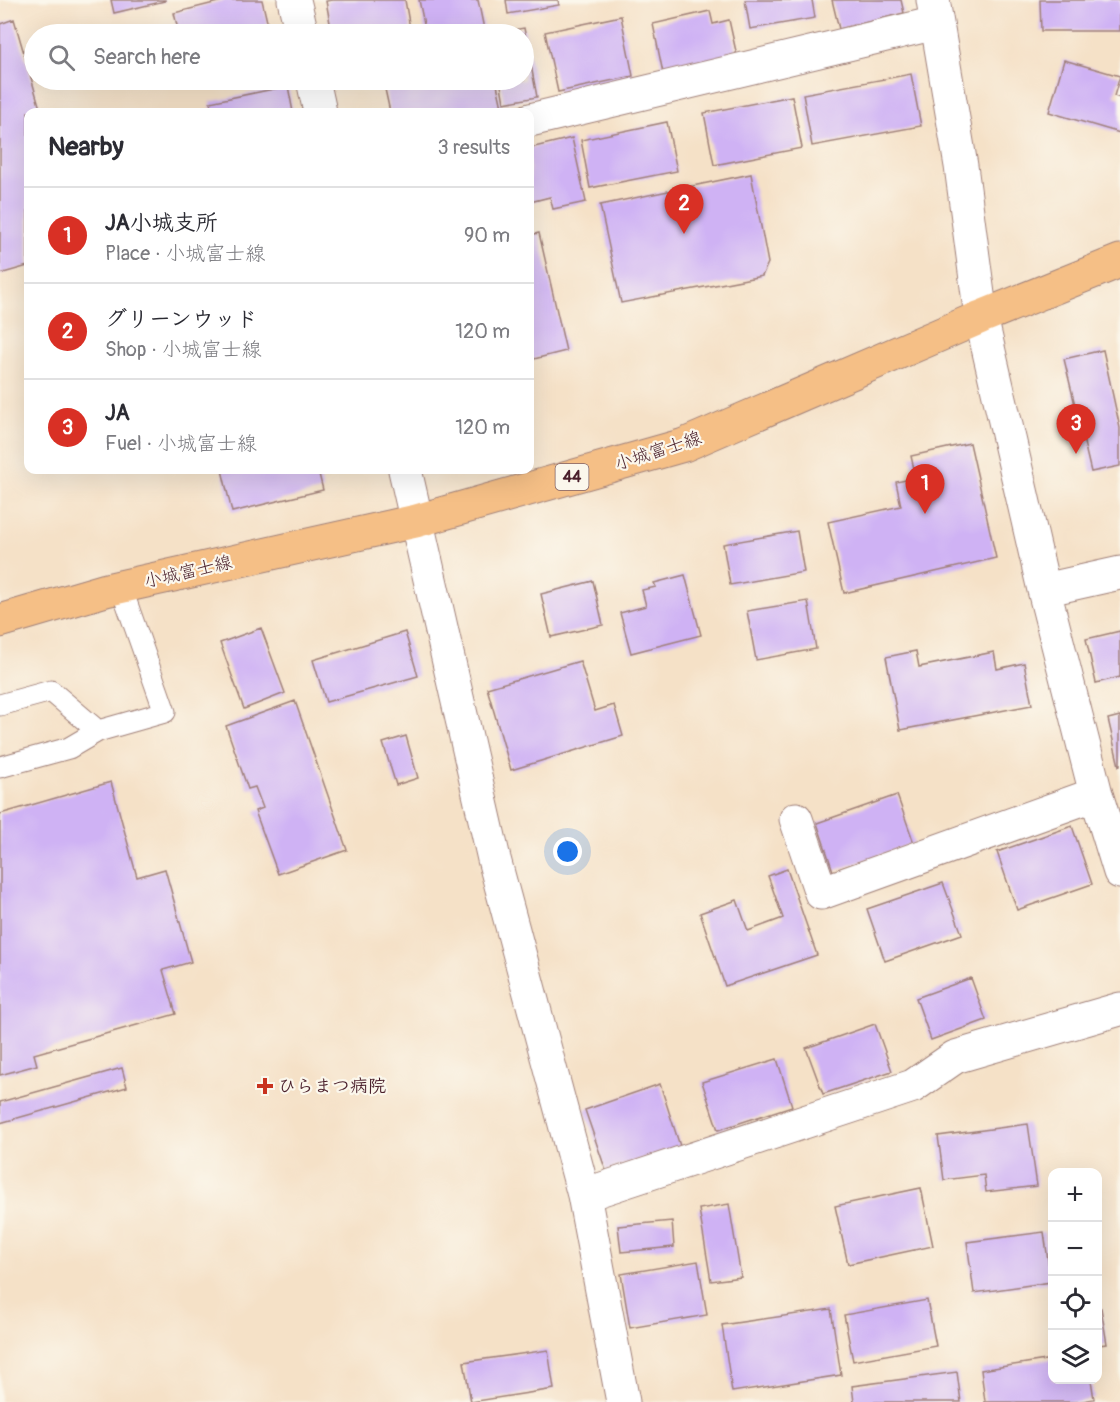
<!DOCTYPE html>
<meta charset="utf-8">
<style>
body{margin:0;font-family:Pangolin,"Klee One",sans-serif;background:#f7f7f7;color:#2b2b33}
.controls{position:absolute;right:18px;bottom:18px;display:grid;overflow:hidden;border-radius:12px;box-shadow:0 6px 24px #0002}
.controls button{width:54px;height:54px;display:grid;place-items:center;padding:0;border:0;border-bottom:2px solid #e1e1e2;background:#fff;color:#2b2b33;font:30px sans-serif}
.you{position:absolute;left:568px;top:852px;width:21px;height:21px;margin:-15px;border:4px solid #fff;border-radius:50%;background:#1a73e8;box-shadow:0 0 0 9px #1a73e833}
.badge{display:grid;place-items:center;width:39px;height:39px;border-radius:50%;background:#d93025;color:#fff;font-size:20px;font-weight:700}
.pin{position:absolute;translate:-50% -50px;filter:drop-shadow(0 2px 3px #0008)}
.pin::after{content:'';position:absolute;top:32px;width:21px;height:18px;background:inherit;clip-path:polygon(0 0,100% 0,50% 100%)}
.list{margin:0;padding:0;list-style:none}
h2{display:flex;justify-content:space-between;align-items:center;height:78px;margin:0;padding:0 24px;font-size:26px}
h2 small{font-size:20px;font-weight:400;color:#7c7c81}
.list li{display:grid;grid-template-columns:39px 1fr auto;gap:18px;align-items:center;box-sizing:border-box;height:96px;padding:0 24px;border-top:2px solid #e1e1e2}
.list b{display:block;font-size:22px;white-space:nowrap}
.list p{margin:0;font-size:20px;white-space:nowrap;color:#7c7c81}
.list em{font-size:20px;font-style:normal;color:#7c7c81}
.icon{flex:none;width:33px;height:33px;fill:none;stroke:currentColor;stroke-width:2;stroke-linecap:round;stroke-linejoin:round}
.map{position:relative;flex:none;width:1120px;height:1402px;overflow:hidden}
.search{position:absolute;background:#fff;box-shadow:0 6px 24px #0002;left:24px;top:24px;width:510px;height:66px;display:flex;align-items:center;gap:15px;box-sizing:border-box;padding:0 21px;border-radius:33px;color:#7c7c81;font-size:22px}
.panel{position:absolute;background:#fff;box-shadow:0 6px 24px #0002;left:24px;top:108px;width:510px;height:366px;border-radius:12px}
.map>svg:first-child{display:block}
.building{fill:#cfb2f4}
.lines{fill:none;stroke-linecap:round;stroke-linejoin:round}
.lane-casing{stroke:#a08079;stroke-width:23}
.street-casing{stroke:#a08079;stroke-width:35}
.primary-casing{stroke:#a08079;stroke-width:35}
.lane{stroke:#fff;stroke-width:21}
.street{stroke:#fff;stroke-width:33}
.primary{stroke:#f5bf86;stroke-width:33}
.poi-dot{fill:#c8321e;stroke:#fbf7ec;stroke-width:2}
.labels{text-anchor:middle;dominant-baseline:central;stroke-width:4.5;stroke-linejoin:round;paint-order:stroke}
.shield{fill:#fbf7ec;stroke:#7f6065;stroke-width:1.5}
.shield-label{font-size:16px;font-weight:bold;fill:#4a1f2b}
.street-label{font-size:18px;fill:#4a1f2b;stroke:#fbf7ec}
.poi-label{font-size:18px;font-weight:bold;fill:#4a1f2b;stroke:#fbf7ec;text-anchor:start}
</style>
<div class="map">
<svg width="1120" height="1402" viewBox="0 0 1120 1402">
<rect width="100%" height="100%" fill="#fbf7ec"/>
<filter id="ink" filterUnits="userSpaceOnUse"><feTurbulence type="fractalNoise" baseFrequency=".0167" numOctaves="2"/><feDisplacementMap in="SourceGraphic" scale="12" xChannelSelector="R" yChannelSelector="G"/><feConvolveMatrix kernelMatrix="1 2 1 2 8 2 1 2 1" color-interpolation-filters="sRGB"/></filter>
<filter id="wash" filterUnits="userSpaceOnUse"><feTurbulence type="fractalNoise" baseFrequency=".008" numOctaves="4" result="noise"/><feDisplacementMap in="SourceGraphic" scale="24" xChannelSelector="R" yChannelSelector="G"/><feGaussianBlur stdDeviation="1.35" result="paint"/><feColorMatrix in="noise" values="0 0 0 0 0 0 0 0 0 0 0 0 0 0 0 0 0 1.4 0 .05"/><feComposite in="paint" operator="in"/></filter>
<g filter="url(#wash)">
<rect width="100%" height="100%" fill="#f5e1c7"/>
<g id="blocks">
<!-- building -->
<path class="building" d="M111,0H165V1L114,13Z
M226,0H262L269,30L253,34H179L174,13Z
M332,0H405L411,34H332L326,1Z
M419,0H478L484,29L456,34H426Z
M506,0H558L559,5L508,14Z
M745,0H812L815,18L750,29Z
M832,0H901L904,13L839,29Z
M1040,0H1120V31H1041Z
M710,11L713,24L729,20L737,56L663,73L653,24Z
M621,16L633,76L558,92L545,32Z
M14,19L41,112H28V266L0,274V24Z
M524,28L537,97L504,103L500,80H524V34L495,33Z
M1064,60L1120,76L1114,96L1120,98V133L1049,112Z
M911,74L921,126L812,146L803,94Z
M383,80H496L503,112H390Z
M288,86L293,112H212L210,102Z
M792,96L802,148L714,165L704,113Z
M667,122L677,171L590,188L581,140Z
M572,138L586,202L553,209L550,197L530,202V148Z
M751,174L768,263L762,276L621,303L600,205Z
M539,233L566,351L530,360V235Z
M1103,350L1120,428V466L1091,472L1064,359Z
M970,443L996,558L844,593L828,522L901,506L896,482L916,478L911,456Z
M222,470H318L323,490L232,512Z
M797,531L804,572L730,585L723,544Z
M685,575L701,635L631,653L620,613L646,606L642,590L656,587L654,583Z
M593,581L603,625L551,637L541,594Z
M808,601L816,649L756,660L747,611Z
M261,628L285,693L244,709L220,643Z
M1120,631V677L1096,683L1086,639Z
M405,632L418,676L326,702L313,660Z
M916,651L919,667L994,652L997,669L1024,663L1032,705L900,730L886,657Z
M580,661L595,711L614,705L623,736L511,770L487,688Z
M295,701L347,850L278,874L255,811L263,808L255,787L248,789L226,726Z
M1120,716V766H1119L1108,719Z
M406,736L418,778L396,785L383,743Z
M111,782L137,877L165,869L191,962L163,970L176,1014L34,1054L37,1065L0,1075V814Z
M897,795L914,843L833,871L817,823Z
M1072,826L1092,884L1017,910L997,852Z
M787,869L817,955L725,986L700,913L737,900L748,931L783,918L768,876Z
M943,883L962,934L885,961L867,909Z
M971,978L986,1020L931,1040L916,998Z
M875,1024L892,1071L823,1094L806,1048Z
M777,1059L792,1106L718,1130L702,1082Z
M122,1068L127,1087L0,1123V1102Z
M660,1084L680,1146L606,1171L585,1110Z
M1028,1124L1037,1186L986,1192L984,1175L944,1180L938,1136Z
M921,1188L933,1246L848,1264L835,1206Z
M729,1204L741,1277L711,1281L699,1209Z
M672,1221L674,1247L621,1252L618,1226Z
M1044,1232L1051,1282L974,1293L967,1242Z
M698,1261L707,1315L630,1328L621,1274Z
M927,1300L936,1346L853,1361L844,1315Z
M1101,1308L1107,1344L1098,1345V1309Z
M831,1309L841,1375L732,1392L722,1325Z
M548,1350L554,1389L471,1402L464,1362Z
M1052,1359V1380H1091L1094,1399L1077,1402H985L981,1370Z
M957,1372L961,1402H854L852,1386Z"/>
</g>
</g>
<g filter="url(#ink)">
<use href="#blocks" fill-opacity="0" stroke="#a08079" stroke-width="1.5"/>
<g class="lines">
<defs>
<path id="lane" d="M0,705L51,691L98,731
M0,767L69,748L98,731L165,712L121,587"/>
<path id="street" d="M294,0L302,34
M933,0L961,166L981,317L1044,590L1096,794L1120,872
M313,80L320,112
M530,120L936,23
M405,470L494,859L584,1195L623,1402
M1044,590L1120,573
M796,819L821,893L1096,794
M584,1195L913,1086L955,1057L1120,1009"/>
<path id="primary" d="M0,621L106,590L416,521L684,445L981,317L1120,261"/>
</defs>
<!-- lane casing -->
<use href="#lane" class="lane-casing"/>
<!-- street casing -->
<use href="#street" class="street-casing"/>
<!-- primary casing -->
<use href="#primary" class="primary-casing"/>
<!-- lane -->
<use href="#lane" class="lane"/>
<!-- street -->
<use href="#street" class="street"/>
<!-- primary -->
<use href="#primary" class="primary"/>
</g>
</g>
<!-- markers -->
<path class="poi-dot" d="M262 1077h6v6h6v6h-6v6h-6v-6h-6v-6h6z"/>
<g class="labels">
<!-- shield labels -->
<rect class="shield" x="555.5" y="464" width="33" height="26" rx="4.5"/>
<g class="shield-label">
<text x="572" y="477">44</text>
</g>
<!-- street labels -->
<g class="street-label">
<text transform="translate(658 451) rotate(-18)">小城富士線</text>
<text transform="translate(188 572) rotate(-13)">小城富士線</text>
</g>
<!-- poi labels -->
<g class="poi-label">
<text x="278" y="1086">ひらまつ病院</text>
</g>
</g>
</svg>
<div class="controls">
<button>+</button>
<button>−</button>
<button><svg class="icon" aria-label="locate" viewBox="0 0 24 24"><circle cx="12" cy="12" r="6"/><path d="M12 2v4M12 18v4M2 12h4M18 12h4"/></svg></button>
<button><svg class="icon" aria-label="layers" viewBox="0 0 24 24"><path d="M12 4l9 5-9 5-9-5zM3 14l9 5 9-5"/></svg></button>
</div>
<div class="you"></div>
<div class="pin badge" style="left:925px;top:514px">1</div>
<div class="pin badge" style="left:684px;top:234px">2</div>
<div class="pin badge" style="left:1076px;top:454px">3</div>
<div class="search"><svg class="icon" aria-label="search" viewBox="0 0 24 24"><circle cx="10" cy="10" r="6"/><path d="M15 15l6 6"/></svg>Search here</div>
<section class="panel">
<h2>Nearby<small>3 results</small></h2>
<ul class="list">
<li><span class="badge">1</span><div><b>JA小城支所</b><p>Place · 小城富士線</p></div><em>90 m</em></li>
<li><span class="badge">2</span><div><b>グリーンウッド</b><p>Shop · 小城富士線</p></div><em>120 m</em></li>
<li><span class="badge">3</span><div><b>JA</b><p>Fuel · 小城富士線</p></div><em>120 m</em></li>
</ul>
</section>
</div>
